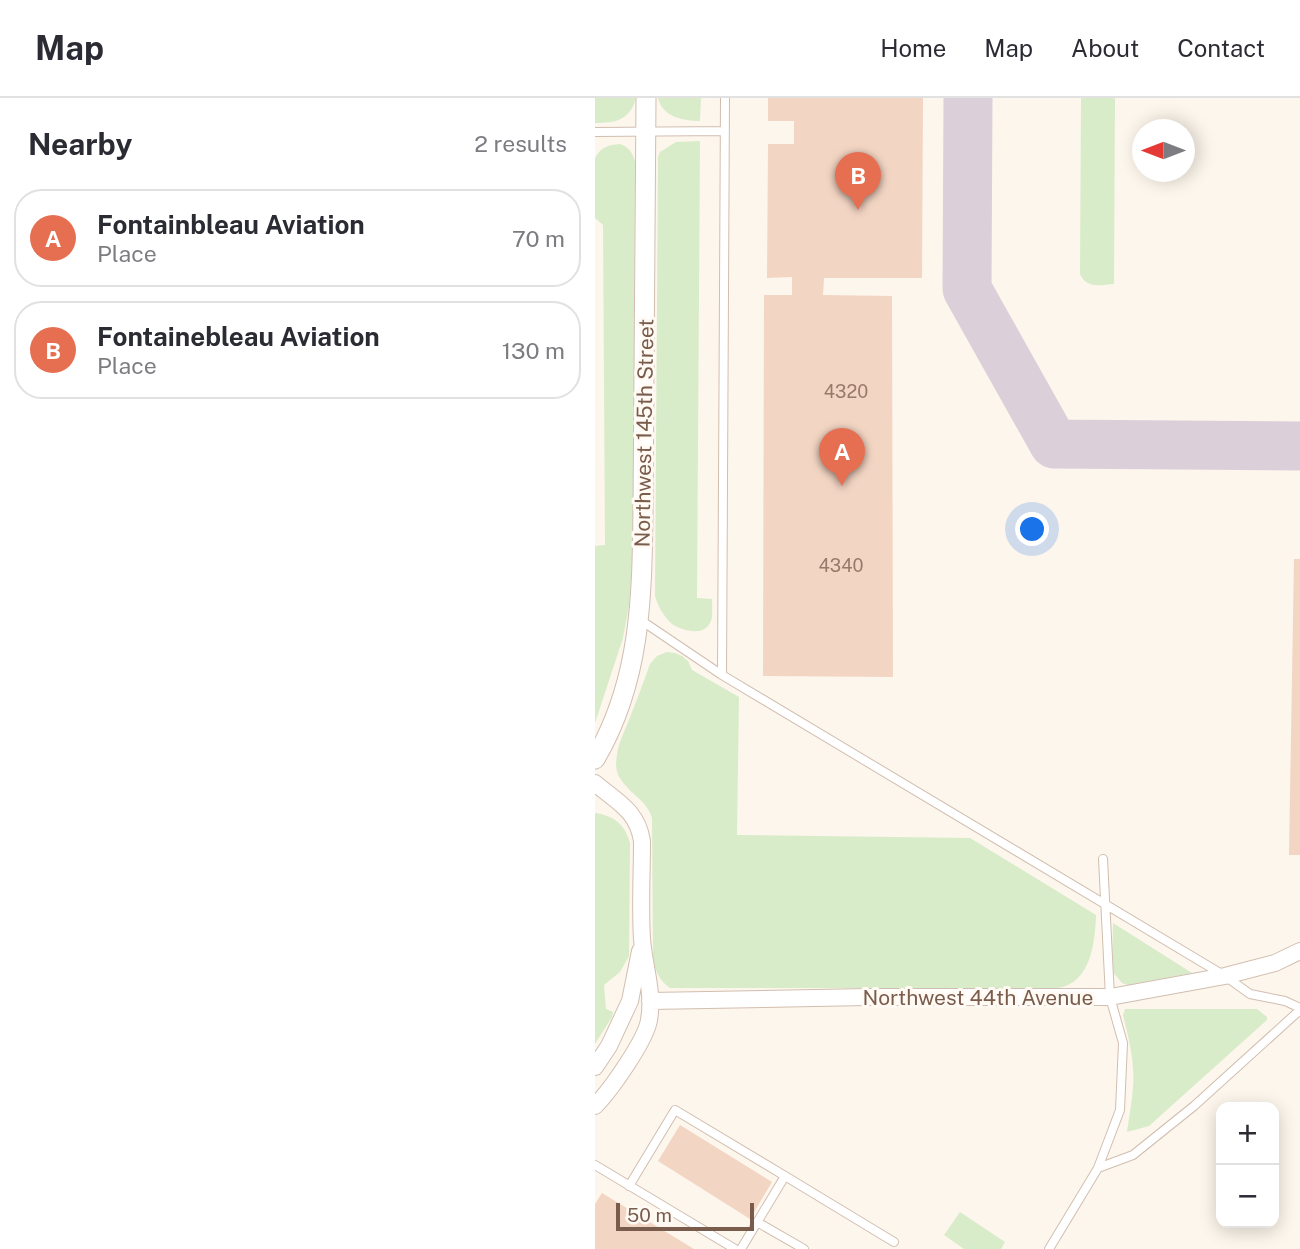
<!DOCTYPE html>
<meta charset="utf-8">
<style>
body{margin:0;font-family:"Public Sans",sans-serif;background:#f7f7f7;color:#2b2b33}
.controls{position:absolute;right:21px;bottom:21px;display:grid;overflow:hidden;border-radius:14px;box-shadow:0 4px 18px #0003}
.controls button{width:63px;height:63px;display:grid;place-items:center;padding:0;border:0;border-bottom:2px solid #e1e1e2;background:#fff;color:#2b2b33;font:35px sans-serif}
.compass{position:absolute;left:537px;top:21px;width:63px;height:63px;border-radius:50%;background:#fff;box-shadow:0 4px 18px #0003;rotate:270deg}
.scale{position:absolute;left:21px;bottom:18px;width:138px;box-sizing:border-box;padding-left:7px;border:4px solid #7a5c4d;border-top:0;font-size:19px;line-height:24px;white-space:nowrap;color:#7a5c4d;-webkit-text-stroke:5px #fffaf3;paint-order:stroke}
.you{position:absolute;left:438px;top:432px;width:24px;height:24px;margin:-18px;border:5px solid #fff;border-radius:50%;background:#1a73e8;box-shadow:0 0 0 10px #1a73e833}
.badge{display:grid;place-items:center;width:46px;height:46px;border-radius:50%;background:#e76f51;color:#fff;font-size:23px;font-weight:700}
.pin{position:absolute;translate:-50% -58px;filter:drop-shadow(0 2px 4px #0008)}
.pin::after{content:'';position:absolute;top:37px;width:24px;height:21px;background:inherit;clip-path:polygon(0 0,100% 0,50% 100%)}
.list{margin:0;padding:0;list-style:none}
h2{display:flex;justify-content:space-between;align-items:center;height:91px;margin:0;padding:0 28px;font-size:30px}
h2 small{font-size:23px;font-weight:400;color:#7c7c81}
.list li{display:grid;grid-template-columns:46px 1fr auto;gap:21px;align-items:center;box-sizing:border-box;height:98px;margin:0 14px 14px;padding:0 14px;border:2px solid #e1e1e2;border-radius:28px}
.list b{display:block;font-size:26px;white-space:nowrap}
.list p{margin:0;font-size:23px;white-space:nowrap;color:#7c7c81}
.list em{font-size:23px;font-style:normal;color:#7c7c81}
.map{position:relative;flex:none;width:705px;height:1151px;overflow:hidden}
header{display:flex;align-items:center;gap:42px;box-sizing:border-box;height:98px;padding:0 35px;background:#fff;border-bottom:2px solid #e1e1e2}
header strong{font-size:33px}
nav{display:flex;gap:38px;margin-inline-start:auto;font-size:24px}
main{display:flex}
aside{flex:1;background:#fff}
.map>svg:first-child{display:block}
.green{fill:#d8ecc9}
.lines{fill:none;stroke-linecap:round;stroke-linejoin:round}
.taxiway{stroke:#dbcfda;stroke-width:49}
.building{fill:#f3d5c3}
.service-casing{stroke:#d1beb0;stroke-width:10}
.minor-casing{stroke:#d1beb0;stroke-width:18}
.tertiary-casing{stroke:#d1beb0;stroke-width:21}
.service{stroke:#fff;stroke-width:8}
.minor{stroke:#fff;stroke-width:16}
.tertiary{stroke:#fff;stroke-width:19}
.labels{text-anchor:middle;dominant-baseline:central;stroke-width:6;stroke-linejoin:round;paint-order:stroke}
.number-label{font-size:18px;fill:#987a6a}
.street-label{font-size:21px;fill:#7a5c4d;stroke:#fffaf3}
</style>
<header>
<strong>Map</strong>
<nav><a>Home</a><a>Map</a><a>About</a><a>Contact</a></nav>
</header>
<main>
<aside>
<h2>Nearby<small>2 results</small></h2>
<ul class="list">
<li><span class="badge">A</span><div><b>Fontainbleau Aviation</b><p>Place</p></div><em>70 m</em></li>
<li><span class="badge">B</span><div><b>Fontainebleau Aviation</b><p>Place</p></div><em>130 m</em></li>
</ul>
</aside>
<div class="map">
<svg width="705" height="1151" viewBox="0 0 705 1151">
<rect width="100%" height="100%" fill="#fdf6ec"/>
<!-- green -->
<path class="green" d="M0,0H41C35,22 21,25 0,25Z
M63,0H106L105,23C89,23 67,19 63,0Z
M486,0H520L519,186C506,187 491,191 485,176Z
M105,43L102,500L117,501C117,508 118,517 116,523C110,539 88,533 77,526C69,519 63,508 60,498L63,59L65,54L81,44Z
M25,46C34,49 38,55 40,64L38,455L34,508L28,540L0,625V448L10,447L8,127L0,120V60C6,49 13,47 25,46Z
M72,554L80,555L87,558L93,563L97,572L144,599L142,737L375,740L501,817C500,844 496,885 463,890H75C64,883 59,870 58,859L57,720C51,701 37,698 27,683C21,676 20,666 22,657C23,647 28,636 32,627C40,606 48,586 55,566L62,558Z
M0,715C19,718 30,726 35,745L34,858L25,874L9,887L11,911L18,914L17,919L0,946Z
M518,825L597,875L533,887L527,885L517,873Z
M530,911H662L672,919V922L554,1028L532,1034C534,1019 537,1004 538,989C540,965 534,941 528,917Z
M365,1114L410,1144L406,1151H369L349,1137Z"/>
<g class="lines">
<!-- taxiway -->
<path class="taxiway" d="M373,0L372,191L459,346L705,348"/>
</g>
<!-- building -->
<path class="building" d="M173,0H328L327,180H229L228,197L297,198L298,579L168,578L169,197H197V179L172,180L173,46H199V23H173Z
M699,461H705V757H694Z
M85,1027L177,1084L155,1121L63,1063Z
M7,1095L99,1151H0V1106Z"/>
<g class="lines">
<defs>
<path id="service" d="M0,34L130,33
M44,521L127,577L630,878L655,896L690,903L705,910
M127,577L130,0
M0,1067L140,1151
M503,1070L538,1057L599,1008L705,912
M190,1078L299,1144
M34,1088L80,1012L190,1078L146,1151
M162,1124L209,1151
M454,1151L503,1070L525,1012L528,945L515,899L508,761"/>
<path id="minor" d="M0,685C22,704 42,712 47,743C47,775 45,809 47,841C49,868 59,894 54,922C51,942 15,993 0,1008
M55,903L273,899H515L630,878L680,865L705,853
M0,969L14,948L35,903L45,853"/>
<path id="tertiary" d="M0,661C46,583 47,499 48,412L51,0"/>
</defs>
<!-- service casing -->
<use href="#service" class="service-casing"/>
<!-- minor casing -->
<use href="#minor" class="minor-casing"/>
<!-- tertiary casing -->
<use href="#tertiary" class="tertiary-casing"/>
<!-- service -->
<use href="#service" class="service"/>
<!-- minor -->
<use href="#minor" class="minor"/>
<!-- tertiary -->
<use href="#tertiary" class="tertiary"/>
</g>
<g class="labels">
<!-- number labels -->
<g class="number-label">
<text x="251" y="293">4320</text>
<text x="246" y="467">4340</text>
</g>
<!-- street labels -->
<g class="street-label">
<text transform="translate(49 335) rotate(-89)">Northwest 145th Street</text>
<text x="383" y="899">Northwest 44th Avenue</text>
</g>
</g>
</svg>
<div class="controls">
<button>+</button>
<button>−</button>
</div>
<svg class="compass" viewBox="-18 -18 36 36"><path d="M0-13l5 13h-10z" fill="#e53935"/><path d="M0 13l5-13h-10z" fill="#7c7c81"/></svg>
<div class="scale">50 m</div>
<div class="you"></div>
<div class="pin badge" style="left:247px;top:388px">A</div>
<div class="pin badge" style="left:263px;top:112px">B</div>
</div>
</main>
